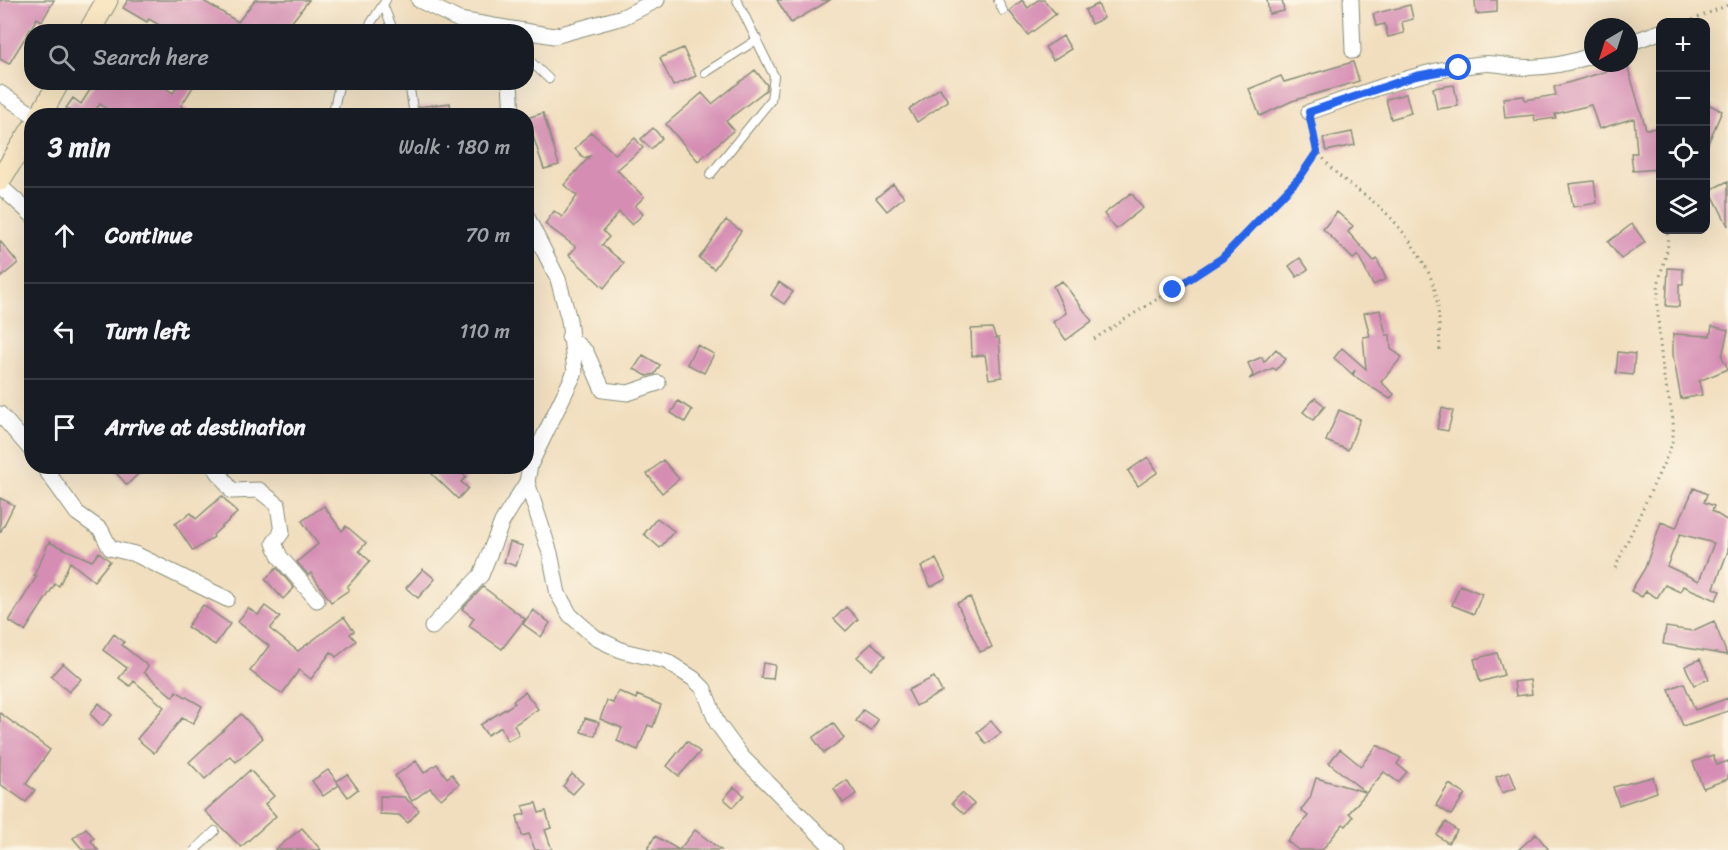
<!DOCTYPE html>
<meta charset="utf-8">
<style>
body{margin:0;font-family:Sriracha,sans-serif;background:#20242c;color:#f1f3f6}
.controls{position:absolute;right:18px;top:18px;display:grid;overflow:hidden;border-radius:12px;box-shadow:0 6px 24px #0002}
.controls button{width:54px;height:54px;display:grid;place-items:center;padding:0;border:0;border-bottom:2px solid #363941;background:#171b24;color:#f1f3f6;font:30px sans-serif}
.compass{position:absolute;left:1584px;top:18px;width:54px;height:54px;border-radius:50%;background:#171b24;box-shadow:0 6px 24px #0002;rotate:219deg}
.stop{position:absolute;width:18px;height:18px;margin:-14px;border:4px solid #2563eb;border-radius:50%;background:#fff}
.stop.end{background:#2563eb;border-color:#fff;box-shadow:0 2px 6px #0008}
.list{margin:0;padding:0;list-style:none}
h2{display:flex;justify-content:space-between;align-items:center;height:78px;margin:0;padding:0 24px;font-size:26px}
h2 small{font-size:20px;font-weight:400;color:#9ea1a6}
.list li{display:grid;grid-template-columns:39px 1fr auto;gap:18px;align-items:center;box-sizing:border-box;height:96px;padding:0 24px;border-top:2px solid #363941}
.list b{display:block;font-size:22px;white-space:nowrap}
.list em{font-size:20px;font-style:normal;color:#9ea1a6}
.icon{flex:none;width:33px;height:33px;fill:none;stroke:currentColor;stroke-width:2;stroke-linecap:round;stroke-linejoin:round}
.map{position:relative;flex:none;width:1728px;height:850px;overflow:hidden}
.search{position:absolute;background:#171b24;box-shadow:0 6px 24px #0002;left:24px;top:24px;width:510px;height:66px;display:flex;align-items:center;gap:15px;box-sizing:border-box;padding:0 21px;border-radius:24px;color:#9ea1a6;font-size:22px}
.panel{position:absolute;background:#171b24;box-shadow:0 6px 24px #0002;left:24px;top:108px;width:510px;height:366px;border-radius:24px}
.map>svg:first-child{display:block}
.building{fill:#d68db4;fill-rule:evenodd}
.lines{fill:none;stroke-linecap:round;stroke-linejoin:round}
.lane-casing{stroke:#888e79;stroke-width:10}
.street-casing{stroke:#888e79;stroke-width:17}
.secondary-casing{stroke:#888e79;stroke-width:23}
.path{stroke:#888e79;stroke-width:3;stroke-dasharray:1.5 4.5;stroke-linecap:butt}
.lane{stroke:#fff;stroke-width:8}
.street{stroke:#fff;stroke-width:15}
.secondary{stroke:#f9e7c3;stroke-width:21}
.route{stroke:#2563eb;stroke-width:8}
</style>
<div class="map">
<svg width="1728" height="850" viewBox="0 0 1728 850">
<rect width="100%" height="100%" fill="#fcf5e5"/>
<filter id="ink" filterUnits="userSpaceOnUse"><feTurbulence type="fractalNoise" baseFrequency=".0167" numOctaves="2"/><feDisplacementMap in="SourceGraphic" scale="12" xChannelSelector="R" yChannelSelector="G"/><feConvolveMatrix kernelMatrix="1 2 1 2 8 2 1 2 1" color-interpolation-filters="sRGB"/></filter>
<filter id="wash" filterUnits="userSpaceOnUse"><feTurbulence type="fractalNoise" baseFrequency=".008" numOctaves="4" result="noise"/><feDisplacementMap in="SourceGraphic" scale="24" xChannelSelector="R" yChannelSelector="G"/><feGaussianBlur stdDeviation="1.35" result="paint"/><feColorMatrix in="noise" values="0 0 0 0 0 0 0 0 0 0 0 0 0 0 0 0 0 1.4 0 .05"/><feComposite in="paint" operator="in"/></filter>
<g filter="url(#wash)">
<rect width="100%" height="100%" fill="#f1debe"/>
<g id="blocks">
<!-- building -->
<path class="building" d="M0,0H54L42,21L37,18L9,64L0,59Z
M128,0H202L238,22L255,0H309L284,32H171L149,19L147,22L123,8Z
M777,0H830L791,23Z
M1022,0L1028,8L1038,0H1044L1056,14L1028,35L1009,11Z
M1267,0H1282L1284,11L1269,14Z
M1475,0H1497V12L1476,14Z
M1098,4L1104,18L1091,24L1085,10Z
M1410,5L1413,19L1402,22L1404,33L1388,37L1385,24L1376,26L1373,14Z
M1063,36L1071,49L1053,60L1045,47Z
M683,48L696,76L673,86L660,58Z
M1353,62L1359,81L1292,101L1260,116L1249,89L1281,76L1284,82Z
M1627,65L1646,129L1660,128V169L1633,171L1631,153H1637L1634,118L1599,129L1591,105L1555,114L1556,118L1535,121L1534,115L1505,118L1503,98L1524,96L1525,100L1556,95L1554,87Z
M755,70L767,85L766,90L726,121L734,130L698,161L666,124L702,93L712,104Z
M95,82H157L173,93L180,82H196L181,106L195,116H116L100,104L93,113L97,116H73L74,113L66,108L73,98L81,104Z
M1454,85L1458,106L1437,109L1433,88Z
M940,88L948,101L917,122L909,109Z
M1406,94L1411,113L1391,119L1386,99Z
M450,103L452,116H420L419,107Z
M1706,103L1722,111L1706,148Z
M543,113L559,165L544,169L527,118Z
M653,128L662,138L651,149L641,139Z
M591,132L615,154L635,138L643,148L617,170L644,197L635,206L643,214L632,225L619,212L603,231L609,237L602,245L624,263L604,288L569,255L576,247L545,224L554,211L562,217L577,196L564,185L590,156L584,158L575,149Z
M1352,132L1355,145L1326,151L1323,138Z
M1594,181L1597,203L1573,207L1569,184Z
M1728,181V226L1710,190Z
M893,184L904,197L887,211L876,198Z
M1131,193L1143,208L1116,229L1104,214Z
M1337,212L1353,226L1348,232L1374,261L1377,259L1386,279L1373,285L1358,255L1353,259L1323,229Z
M726,220L741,231L714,269L699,258Z
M1632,224L1645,242L1621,259L1608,242Z
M0,241L18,263L0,278Z
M1300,258L1308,269L1297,277L1289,266Z
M1668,268L1683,269V284H1679V307L1666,306Z
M1062,281L1092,321L1066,340L1053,322L1066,313L1053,286Z
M779,282L793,292L784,304L771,295Z
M1380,310L1386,335H1390L1391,349L1402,357L1381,382L1394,394L1390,399L1357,378L1353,375L1355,370L1352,374L1334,358L1342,348L1366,369L1363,337L1370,336L1364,313Z
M1712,326L1728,330L1722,357L1728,369L1699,381L1702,395L1681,399L1673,355V334L1710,336Z
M992,328L996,338H999L1002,377L989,379L985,355L972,356L971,329Z
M697,345L714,354L704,373L687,364Z
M1276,349L1286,359L1276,370L1273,368L1249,379L1253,375L1248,363L1262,357L1264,362Z
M1618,352L1635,354L1633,375L1616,373Z
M643,355L660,365L655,374L647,376L634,369Z
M1315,398L1325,406L1313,420L1303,412Z
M678,401L692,410L685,422L671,413Z
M1442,408L1453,411L1448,431L1437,429Z
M1339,410L1360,419L1348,450L1326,441Z
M1148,457L1158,472L1138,486L1128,471Z
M663,460L679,479L662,493L647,474Z
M110,466H146L127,485Z
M439,466H455L466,477L461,482L468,488L458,499L432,474Z
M1694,488L1707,494L1704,502L1714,506L1712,511L1728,521V551L1714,588L1720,591L1716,600L1683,586L1680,592L1665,585L1657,598L1646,591L1642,597L1631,591L1645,568L1661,522L1676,528ZM1680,534L1714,543L1699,581L1667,566Z
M222,496L237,513L213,535L214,537L193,551L175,524L191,513L196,519Z
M0,498L14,505L0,533Z
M324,506L342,531L346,526L366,543L359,551L370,561L347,587L349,590L331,602L311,573L308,575L297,562L318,544L302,521Z
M657,518L674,531L660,548L644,534Z
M49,542L92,561L99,552L110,561L94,581L70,562L59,586L55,584L25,631L9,621L37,576L34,575Z
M510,542L523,546L516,566L504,562Z
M936,559L946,579L931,587L921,567Z
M277,568L294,588L283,599L265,579Z
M423,569L435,579L418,598L406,588Z
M1460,585L1482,594L1474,614L1452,605Z
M483,587L525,619L502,649L469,626L474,618L462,609Z
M970,597L992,647L980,652L957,603Z
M203,605L230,624L215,645L187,627Z
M265,606L280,617L270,629L298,651L344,617L354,631L350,634L356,641L336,657L331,652L311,679L299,670L282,694L250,671L269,646L238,622L248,608L258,615Z
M846,607L858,619L846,631L834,619Z
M533,610L550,623L541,637L523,624Z
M1714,621L1727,655L1663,644L1666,627L1692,631Z
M114,634L124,642L122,645L148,666L144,672L173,697L176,691L202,706L193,724L182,718L154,753L137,739L164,707L134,681L130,686L119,678L127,668L103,650Z
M872,643L885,656L871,670L857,657Z
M1497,653L1504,675L1480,682L1474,659Z
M1700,659L1709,679L1694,685L1685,666Z
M63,663L81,679L69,692L51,676Z
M763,663L775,665L773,679L761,678Z
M934,677L942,692L916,706L908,690Z
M1530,680L1532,694L1516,696L1514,682Z
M1684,683L1695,710L1728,698V711L1683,726L1669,689Z
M618,691L636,699L637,695L661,705L653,727L648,725L638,750L617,741L622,728L600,719L607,701L613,703Z
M525,692L538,709L514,725L519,735L507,741L501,727L487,735L480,725L515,703L513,701Z
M99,703L112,715L102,726L90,714Z
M863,710L878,720L871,731L856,721Z
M0,713L50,750L26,784L35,790L26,802L0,784Z
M241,714L263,738L236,762L230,756L205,779L189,762Z
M585,718L599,722L595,736L581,732Z
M991,721L1001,733L986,744L977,732Z
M833,723L844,738L824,753L813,738Z
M687,741L700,752L679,776L667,766Z
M1377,745L1401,758L1397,764L1407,772L1398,782L1384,772L1349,813L1353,817L1346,826L1343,824L1322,850H1298L1287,841L1308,816L1301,810L1310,798L1316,778L1365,792L1329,763L1340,749L1361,766Z
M1713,755L1717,765L1728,761V779L1703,788L1693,762Z
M416,761L424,773L437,764L447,778L452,774L459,784L441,799L430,788L412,801L395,776Z
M250,770L274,796L265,804L276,816L241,847L205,811Z
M328,770L337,781L347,774L358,789L348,797L337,782L339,785L323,796L312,781Z
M1510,772L1516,788L1502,793L1496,777Z
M572,774L583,783L573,794L563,786Z
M1653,777L1657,792L1619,805L1613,787Z
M847,780L856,794L843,803L834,789Z
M1449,784L1465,794L1451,815L1436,805Z
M734,787L744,795L733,807L724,799Z
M962,793L974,804L964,814L952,803Z
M380,796L404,797L419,810L408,823L399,815L380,814Z
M536,803L539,813L546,811L551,828L545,830L552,850H535L529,834L522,836L517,816L525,814L523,806Z
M1446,822L1457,831L1448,843L1437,835Z
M86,828L94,838L91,841L98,850H83L73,838Z
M302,828L321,850H275Z
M695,830L721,850H679Z
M1536,834L1549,850H1518Z
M655,836L679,850H647Z"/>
</g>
</g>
<g filter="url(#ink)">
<use href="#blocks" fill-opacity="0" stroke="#888e79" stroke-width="1.5"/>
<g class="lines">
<defs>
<path id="lane" d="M998,0L1003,11
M384,7L394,32
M365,32L386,0
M526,57L549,79
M705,73L758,39
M409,82L414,116
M332,116L340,82
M710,175L771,100L774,76L737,0
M195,850L215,831"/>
<path id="street" d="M419,0L459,20L554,36L623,17L657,0
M1351,0L1353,51
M1629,43L1660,32
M510,82L512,116
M0,93L35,116
M1309,112C1364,93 1422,69 1481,64C1493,62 1505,66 1517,67C1543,69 1568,64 1593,55
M0,186L32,215
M526,215L558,279L569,320L575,372L530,465L527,482L550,553L558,594L570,615L596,638L623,651L666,661L694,679L704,689L717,723L742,757L835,850
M569,337L586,352L603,390L628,393L658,383
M0,414L32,451
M43,466L77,513L101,530L110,548L135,554L227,599
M214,466L232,491L259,490L278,505L282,532L274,543L280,557L317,600
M432,627L481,575L502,522L527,482"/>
<path id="secondary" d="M89,32L107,0
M40,116L59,82
M0,180L32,129"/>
</defs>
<!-- lane casing -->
<use href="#lane" class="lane-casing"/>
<!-- street casing -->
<use href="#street" class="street-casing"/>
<!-- secondary casing -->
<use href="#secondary" class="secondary-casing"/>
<!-- path -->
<path class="path" d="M1687,22L1728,5
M1311,125C1317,171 1353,183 1383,210C1401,226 1428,264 1434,287C1440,307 1439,330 1440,351
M1094,339L1222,258L1300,177L1317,151
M1615,568L1669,452C1680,423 1667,400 1663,371C1660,346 1657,317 1658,292C1658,270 1672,251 1667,230"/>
<!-- lane -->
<use href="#lane" class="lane"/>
<!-- street -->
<use href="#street" class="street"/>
<!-- secondary -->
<use href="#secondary" class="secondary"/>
</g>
</g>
<g class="lines" filter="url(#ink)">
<!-- route -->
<path class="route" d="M1173,290L1222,258L1300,177L1317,152L1309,112L1416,76L1459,68"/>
</g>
</svg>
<div class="controls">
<button>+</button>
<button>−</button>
<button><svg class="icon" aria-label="locate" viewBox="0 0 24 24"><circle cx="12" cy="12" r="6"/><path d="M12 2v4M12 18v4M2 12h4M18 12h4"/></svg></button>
<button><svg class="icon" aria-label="layers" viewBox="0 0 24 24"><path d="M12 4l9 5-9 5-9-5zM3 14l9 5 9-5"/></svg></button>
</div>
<svg class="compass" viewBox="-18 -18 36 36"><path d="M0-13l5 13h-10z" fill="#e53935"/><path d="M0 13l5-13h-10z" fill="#9ea1a6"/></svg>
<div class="stop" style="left:1459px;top:68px"></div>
<div class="stop end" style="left:1173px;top:290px"></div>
<div class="search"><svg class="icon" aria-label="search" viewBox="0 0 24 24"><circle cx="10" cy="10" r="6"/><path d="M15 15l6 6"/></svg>Search here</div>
<section class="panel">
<h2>3 min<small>Walk · 180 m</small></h2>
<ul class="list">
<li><svg class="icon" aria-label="ahead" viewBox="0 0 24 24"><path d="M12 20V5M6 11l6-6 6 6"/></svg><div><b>Continue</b></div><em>70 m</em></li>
<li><svg class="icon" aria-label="left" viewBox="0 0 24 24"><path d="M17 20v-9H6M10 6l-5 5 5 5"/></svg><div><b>Turn left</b></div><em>110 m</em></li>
<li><svg class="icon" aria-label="arrive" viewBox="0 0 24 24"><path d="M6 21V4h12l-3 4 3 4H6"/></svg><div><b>Arrive at destination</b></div></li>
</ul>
</section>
</div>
